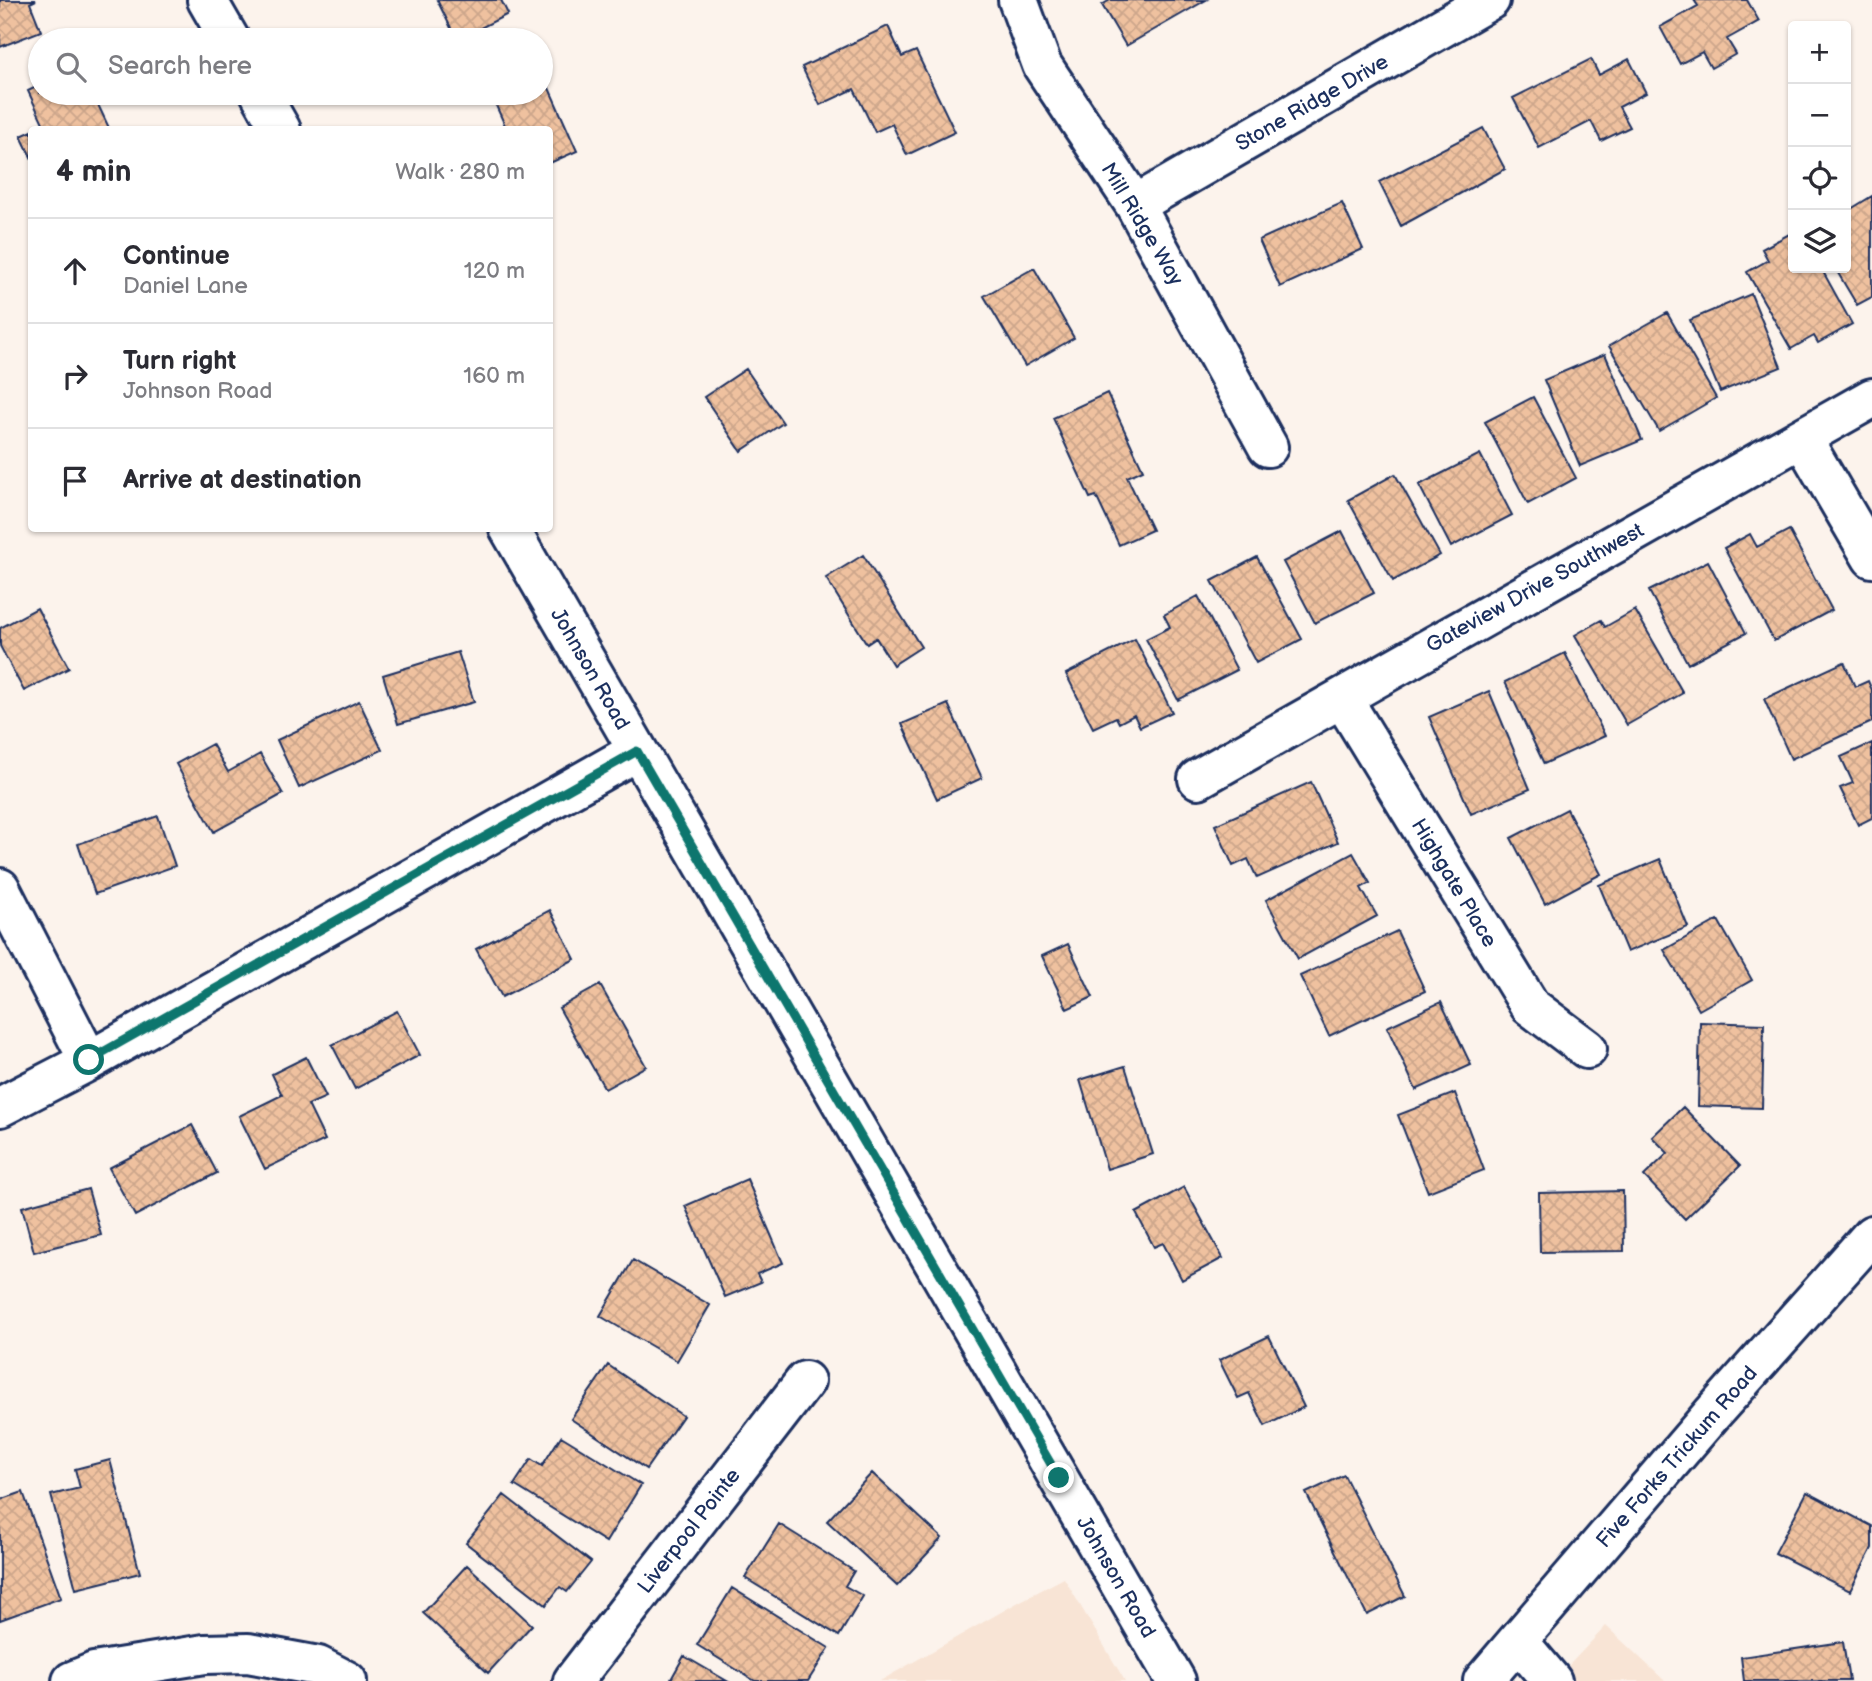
<!DOCTYPE html>
<meta charset="utf-8">
<style>
body{margin:0;font-family:"Balsamiq Sans",sans-serif;background:#f2f2f3;color:#2b2b33}
.controls{position:absolute;right:21px;top:21px;display:grid;overflow:hidden;border-radius:7px;box-shadow:0 2px 5px #0004}
.controls button{width:63px;height:63px;display:grid;place-items:center;padding:0;border:0;border-bottom:2px solid #e1e1e2;background:#fff;color:#2b2b33;font:35px sans-serif}
.stop{position:absolute;width:21px;height:21px;margin:-16px;border:5px solid #0f766e;border-radius:50%;background:#fff}
.stop.end{background:#0f766e;border-color:#fff;box-shadow:0 2px 7px #0008}
.list{margin:0;padding:0;list-style:none}
h2{display:flex;justify-content:space-between;align-items:center;height:91px;margin:0;padding:0 28px;font-size:30px}
h2 small{font-size:23px;font-weight:400;color:#7c7c81}
.list li{display:grid;grid-template-columns:46px 1fr auto;gap:21px;align-items:center;box-sizing:border-box;height:105px;padding:0 28px;border-top:2px solid #e1e1e2}
.list b{display:block;font-size:26px;white-space:nowrap}
.list p{margin:0;font-size:23px;white-space:nowrap;color:#7c7c81}
.list em{font-size:23px;font-style:normal;color:#7c7c81}
.icon{flex:none;width:38px;height:38px;fill:none;stroke:currentColor;stroke-width:2;stroke-linecap:round;stroke-linejoin:round}
.map{position:relative;flex:none;width:1872px;height:1681px;overflow:hidden}
.search{position:absolute;background:#fff;box-shadow:0 2px 5px #0004;left:28px;top:28px;width:525px;height:77px;display:flex;align-items:center;gap:18px;box-sizing:border-box;padding:0 24px;border-radius:38px;color:#7c7c81;font-size:26px}
.panel{position:absolute;background:#fff;box-shadow:0 2px 5px #0004;left:28px;top:126px;width:525px;height:406px;border-radius:7px}
.map>svg:first-child{display:block}
.built{fill:#f8e4d5}
.building{fill:url(#building-cross-hatch);stroke:#1b2f5e;stroke-width:2}
.lines{fill:none;stroke-linecap:round;stroke-linejoin:round}
.minor-casing{stroke:#1b2f5e;stroke-width:44}
.major-casing{stroke:#1b2f5e;stroke-width:44}
.minor{stroke:#fff;stroke-width:38}
.major{stroke:#fff;stroke-width:38}
.route{stroke:#0f766e;stroke-width:9}
.labels{text-anchor:middle;dominant-baseline:central;stroke-width:6;stroke-linejoin:round;paint-order:stroke}
.street-label{font-size:21px;fill:#1b2f5e;stroke:#fff}
</style>
<div class="map">
<svg width="1872" height="1681" viewBox="0 0 1872 1681">
<defs>
<pattern id="building-cross-hatch" width="8" height="8" patternUnits="userSpaceOnUse" patternTransform="scale(1.75)"><rect width="8" height="8" fill="#efc19f"/><path d="M0 0l8 8M0 8l8-8" fill="none" stroke="#cca68b"/></pattern>
</defs>
<rect width="100%" height="100%" fill="#fcf3ec"/>
<filter id="ink" filterUnits="userSpaceOnUse"><feTurbulence type="fractalNoise" baseFrequency=".0143" numOctaves="2"/><feDisplacementMap in="SourceGraphic" scale="14" xChannelSelector="R" yChannelSelector="G"/><feConvolveMatrix kernelMatrix="1 2 1 2 8 2 1 2 1" color-interpolation-filters="sRGB"/></filter>
<g filter="url(#ink)">
<!-- built -->
<path class="built" d="M1064,1578L1125,1681H880L1017,1603Z
M1606,1626L1665,1681H1554Z"/>
<!-- building -->
<path class="building" d="M0,0H36L30,3L41,31L0,47Z
M437,0H501L508,14L457,40Z
M1110,0H1206L1126,46L1102,5Z
M1694,0H1747L1759,21L1727,39L1736,54L1711,68L1702,52L1680,64L1660,27L1698,6Z
M888,26L902,57L916,51L955,132L907,155L892,124L875,132L854,89L820,105L802,67Z
M1591,59L1599,75L1629,59L1646,93L1619,107L1630,127L1601,141L1591,121L1539,148L1513,98Z
M545,79L577,151L550,163V130H507L494,101L513,93H541V81Z
M40,85V93H73L78,103L94,96L110,130H35L44,125L28,91Z
M1483,128L1505,169L1401,226L1379,182Z
M32,131V159L21,136Z
M1872,196V297L1857,305L1835,268H1846V212Z
M1342,203L1363,249L1280,287L1259,240Z
M1793,232V268H1821L1852,324L1818,343L1814,336L1791,349L1747,272L1768,260L1762,249Z
M1034,268L1074,338L1025,366L984,296Z
M1751,294L1781,367L1720,392L1690,320Z
M1667,313L1716,398L1659,431L1609,346Z
M1605,354L1642,440L1580,466L1544,380Z
M746,369L783,423L741,451L704,397Z
M1107,393L1143,470L1127,477L1152,530L1119,545L1096,496L1090,498L1053,418Z
M1533,397L1576,478L1528,504L1485,422Z
M1480,454L1512,515L1451,547L1419,485Z
M1395,474L1440,555L1393,581L1348,500Z
M1789,530L1832,610L1774,641L1724,548L1750,534L1757,547Z
M1342,531L1374,593L1315,623L1283,562Z
M863,555L921,647L893,665L876,638L867,644L826,578Z
M1257,557L1302,639L1256,663L1212,581Z
M1708,561L1746,633L1688,664L1649,591Z
M1198,596L1237,670L1178,700L1146,639L1170,627L1164,615Z
M37,608L69,668L24,691L0,646V628Z
M1635,610L1683,693L1627,725L1575,635L1601,620L1605,627Z
M1135,639L1172,712L1140,727L1134,715L1119,723L1116,717L1093,728L1066,674Z
M458,652L474,702L398,724L383,675Z
M1565,653L1605,736L1544,764L1505,682Z
M1844,662L1855,687L1868,681L1872,690V722L1791,759L1764,699Z
M1489,691L1530,789L1471,814L1429,717Z
M359,701L382,750L299,788L277,740Z
M948,704L982,778L937,799L902,724Z
M1872,743V818L1858,825L1840,788L1853,783L1841,757Z
M212,744L228,772L260,754L283,794L214,832L176,764Z
M1311,782L1338,842L1257,878L1248,859L1233,866L1215,825Z
M1567,809L1601,874L1545,904L1511,838Z
M158,816L175,866L95,894L78,844Z
M1353,853L1370,883L1361,888L1377,916L1298,959L1266,900Z
M1660,859L1688,927L1627,952L1599,885Z
M550,910L575,959L502,997L476,949Z
M1718,920L1752,980L1699,1010L1664,950Z
M1397,931L1425,991L1329,1036L1300,976Z
M1068,944L1093,997L1067,1009L1042,956Z
M600,985L646,1066L605,1089L559,1008Z
M1441,1002L1471,1065L1416,1090L1387,1027Z
M397,1011L420,1055L355,1089L332,1045Z
M1700,1022L1764,1024L1762,1108L1698,1106Z
M306,1057L326,1097L308,1105L325,1140L265,1169L239,1116L282,1095L272,1074Z
M1125,1066L1153,1154L1107,1169L1080,1080Z
M1455,1093L1484,1170L1428,1192L1398,1115Z
M1683,1107L1740,1166L1685,1219L1644,1176L1668,1153L1652,1137Z
M192,1125L217,1173L135,1216L109,1168Z
M747,1179L783,1263L757,1274L761,1282L725,1297L685,1206Z
M1184,1187L1223,1258L1182,1280L1163,1243L1154,1247L1136,1213Z
M88,1189L101,1235L34,1252L22,1207Z
M1623,1191L1624,1251L1540,1252L1539,1193Z
M633,1260L710,1305L677,1361L600,1316Z
M1269,1336L1304,1407L1265,1426L1249,1393L1238,1398L1219,1360Z
M608,1365L683,1416L646,1469L571,1419Z
M561,1436L641,1485L606,1542L514,1485L531,1459L542,1466Z
M110,1460L140,1573L76,1589L51,1495L80,1488L75,1469Z
M872,1473L942,1538L897,1586L827,1521Z
M1344,1475L1405,1596L1367,1615L1306,1493Z
M23,1492L61,1598L0,1620V1500Z
M1807,1492L1872,1526V1548L1850,1591L1775,1553Z
M504,1495L591,1562L567,1592L560,1587L546,1605L466,1543Z
M779,1524L854,1571L845,1586L863,1596L839,1636L745,1578Z
M467,1565L532,1625L488,1673L423,1613Z
M732,1588L829,1648L808,1681H755L697,1645Z
M1843,1642L1849,1681H1744L1741,1657Z
M684,1656L727,1681H670Z"/>
<g class="lines">
<defs>
<path id="minor" d="M207,0L230,40
M1018,0L1042,65L1135,205L1268,447
M260,93L281,130
M1135,205L1490,0
M1802,438L1872,558
M509,528L1176,1681
M1342,698L1530,1006L1587,1049
M1198,779L1872,398
M0,888L89,1061
M0,1107L89,1061L637,751
M1518,1641L1552,1681
M72,1681L94,1672L205,1654L248,1653L318,1666L347,1681
M573,1681L805,1381"/>
<path id="major" d="M1483,1681L1712,1414L1872,1235"/>
</defs>
<!-- minor casing -->
<use href="#minor" class="minor-casing"/>
<!-- major casing -->
<use href="#major" class="major-casing"/>
<!-- minor -->
<use href="#minor" class="minor"/>
<!-- major -->
<use href="#major" class="major"/>
</g>
</g>
<g class="lines" filter="url(#ink)">
<!-- route -->
<path class="route" d="M89,1060L637,751L1059,1478"/>
</g>
<g class="labels">
<!-- street labels -->
<g class="street-label">
<text transform="translate(1312 103) rotate(-30)">Stone Ridge Drive</text>
<text transform="translate(1142 224) rotate(59)">Mill Ridge Way</text>
<text transform="translate(1535 588) rotate(-29)">Gateview Drive Southwest</text>
<text transform="translate(590 669) rotate(60)">Johnson Road</text>
<text transform="translate(1454 883) rotate(59)">Highgate Place</text>
<text transform="translate(1677 1457) rotate(-49)">Five Forks Trickum Road</text>
<text transform="translate(689 1531) rotate(-52)">Liverpool Pointe</text>
<text transform="translate(1116 1577) rotate(60)">Johnson Road</text>
</g>
</g>
</svg>
<div class="controls">
<button>+</button>
<button>−</button>
<button><svg class="icon" aria-label="locate" viewBox="0 0 24 24"><circle cx="12" cy="12" r="6"/><path d="M12 2v4M12 18v4M2 12h4M18 12h4"/></svg></button>
<button><svg class="icon" aria-label="layers" viewBox="0 0 24 24"><path d="M12 4l9 5-9 5-9-5zM3 14l9 5 9-5"/></svg></button>
</div>
<div class="stop" style="left:89px;top:1060px"></div>
<div class="stop end" style="left:1059px;top:1478px"></div>
<div class="search"><svg class="icon" aria-label="search" viewBox="0 0 24 24"><circle cx="10" cy="10" r="6"/><path d="M15 15l6 6"/></svg>Search here</div>
<section class="panel">
<h2>4 min<small>Walk · 280 m</small></h2>
<ul class="list">
<li><svg class="icon" aria-label="ahead" viewBox="0 0 24 24"><path d="M12 20V5M6 11l6-6 6 6"/></svg><div><b>Continue</b><p>Daniel Lane</p></div><em>120 m</em></li>
<li><svg class="icon" aria-label="right" viewBox="0 0 24 24"><path d="M7 20v-9h11M14 6l5 5-5 5"/></svg><div><b>Turn right</b><p>Johnson Road</p></div><em>160 m</em></li>
<li><svg class="icon" aria-label="arrive" viewBox="0 0 24 24"><path d="M6 21V4h12l-3 4 3 4H6"/></svg><div><b>Arrive at destination</b></div></li>
</ul>
</section>
</div>
